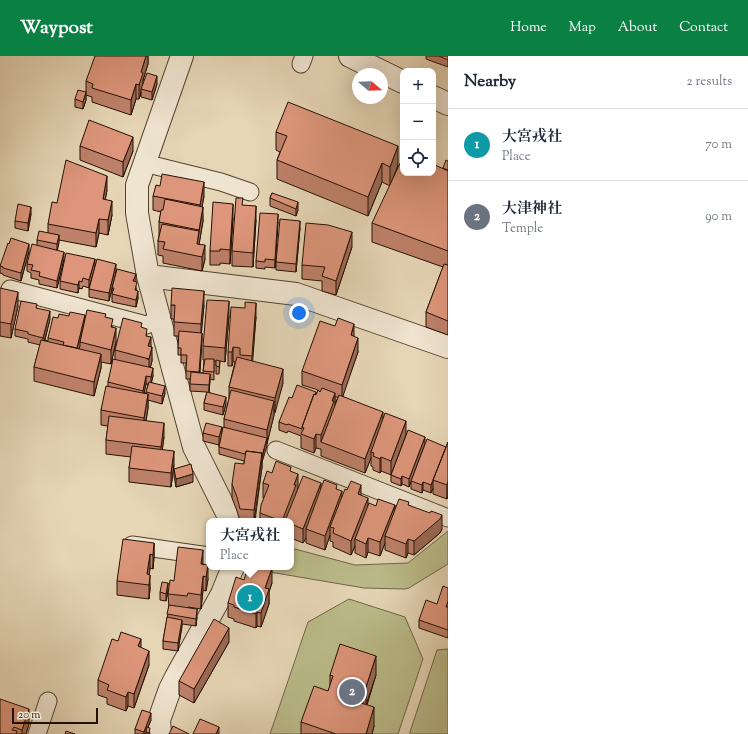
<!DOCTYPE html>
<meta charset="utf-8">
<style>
body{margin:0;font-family:"Sorts Mill Goudy","Noto Serif JP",serif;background:#f2f2f3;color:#1f2937}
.controls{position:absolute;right:12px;top:12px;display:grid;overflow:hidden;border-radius:8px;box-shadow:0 4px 16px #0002}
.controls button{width:36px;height:36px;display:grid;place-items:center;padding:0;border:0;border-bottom:1px solid #e0e1e3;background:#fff;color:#1f2937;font:20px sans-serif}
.compass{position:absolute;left:352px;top:12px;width:36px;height:36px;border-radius:50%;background:#fff;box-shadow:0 4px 16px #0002;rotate:109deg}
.scale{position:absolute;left:12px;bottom:10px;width:86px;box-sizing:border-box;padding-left:4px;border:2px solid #241005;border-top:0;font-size:11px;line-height:14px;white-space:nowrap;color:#241005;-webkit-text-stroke:3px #efe4d0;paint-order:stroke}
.you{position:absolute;left:299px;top:257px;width:14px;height:14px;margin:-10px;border:3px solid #fff;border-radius:50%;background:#1a73e8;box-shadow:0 0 0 6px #1a73e833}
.badge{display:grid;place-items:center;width:26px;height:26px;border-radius:50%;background:#0b8043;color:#fff;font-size:13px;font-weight:700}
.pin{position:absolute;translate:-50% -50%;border:2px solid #fff;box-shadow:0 1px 4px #0006}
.popup{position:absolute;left:206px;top:462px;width:88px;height:52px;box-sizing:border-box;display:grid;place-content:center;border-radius:8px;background:#fff;filter:drop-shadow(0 1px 3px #0005);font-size:13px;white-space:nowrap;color:#747a83}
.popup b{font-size:15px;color:#1f2937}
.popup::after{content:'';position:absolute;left:50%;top:100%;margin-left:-8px;border:8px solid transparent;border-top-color:#fff}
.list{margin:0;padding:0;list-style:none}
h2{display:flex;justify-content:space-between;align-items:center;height:52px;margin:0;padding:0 16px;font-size:17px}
h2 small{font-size:13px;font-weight:400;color:#747a83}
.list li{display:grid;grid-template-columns:26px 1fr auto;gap:12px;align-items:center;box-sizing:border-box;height:72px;padding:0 16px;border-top:1px solid #e0e1e3}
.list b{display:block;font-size:15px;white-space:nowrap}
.list p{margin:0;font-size:13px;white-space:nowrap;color:#747a83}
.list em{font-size:13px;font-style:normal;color:#747a83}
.icon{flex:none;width:22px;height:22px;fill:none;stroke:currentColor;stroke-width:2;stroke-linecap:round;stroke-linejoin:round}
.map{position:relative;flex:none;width:448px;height:678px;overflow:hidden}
header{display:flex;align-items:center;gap:24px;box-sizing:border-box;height:56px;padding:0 20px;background:#0b8043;color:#fff}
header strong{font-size:19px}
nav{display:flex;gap:22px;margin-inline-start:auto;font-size:14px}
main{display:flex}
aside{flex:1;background:#fff}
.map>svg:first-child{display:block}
.green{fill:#bbbc8a;stroke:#706648}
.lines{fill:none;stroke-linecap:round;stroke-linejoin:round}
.lane-casing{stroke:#544231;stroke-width:19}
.street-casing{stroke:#544231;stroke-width:24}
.lane{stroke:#efe4d0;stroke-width:17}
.street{stroke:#efe4d0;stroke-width:22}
.wall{fill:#be816a;stroke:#241005;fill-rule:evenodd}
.shaded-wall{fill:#9b6956;stroke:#241005}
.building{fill:#dd967b;stroke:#241005}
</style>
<header>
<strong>Waypost</strong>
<nav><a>Home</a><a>Map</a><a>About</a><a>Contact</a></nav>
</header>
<main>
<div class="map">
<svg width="448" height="678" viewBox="0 0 448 678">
<rect width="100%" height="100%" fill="#e6d6b6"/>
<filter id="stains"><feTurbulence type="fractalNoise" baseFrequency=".005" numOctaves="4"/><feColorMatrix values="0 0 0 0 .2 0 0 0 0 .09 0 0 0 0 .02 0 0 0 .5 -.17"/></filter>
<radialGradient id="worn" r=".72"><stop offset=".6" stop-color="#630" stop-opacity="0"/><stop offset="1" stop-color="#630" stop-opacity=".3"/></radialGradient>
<!-- green -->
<path class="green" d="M448,475V508L409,532L405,533L364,532L252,513L250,511H291V492L355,509L408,507Z
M349,543L405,561L423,603L398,678H372L330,637L304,678H270L308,566Z
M448,593V678H410V676L437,594Z"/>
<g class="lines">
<defs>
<path id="lane" d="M301,8L304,0
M144,107L221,126L250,136
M10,233L146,269L160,264
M276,394L448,462
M132,489L209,500
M37,678L48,645"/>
<path id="street" d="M182,0L137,129V157L148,220L194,391L229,461L230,465
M350,0L403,26
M433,41L448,48
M148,220L296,238L448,291
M160,678L159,664L170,633L176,621L222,538L233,511"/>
</defs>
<!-- lane casing -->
<use href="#lane" class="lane-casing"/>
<!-- street casing -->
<use href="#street" class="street-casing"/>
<!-- lane -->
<use href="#lane" class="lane"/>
<!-- street -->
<use href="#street" class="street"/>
</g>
<!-- wall -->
<path class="wall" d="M148,0V8L143,24V28H157L152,44L141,41V36L139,43H136L131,59L92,46V41L86,39V44L83,53L75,51V43L86,36V25Z
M426,0H448V11L426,3Z
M276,76L398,109L390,130L382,126L368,160L277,123V104L280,96L276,94Z
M80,90L133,95L123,121L80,104Z
M448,105V279L426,271V256L443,211L372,186V167L443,112Z
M107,134L105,144L112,159L108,179L99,177L96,191L59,184L57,194L64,203L57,232L39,228V224L31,222V217L27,215V208L37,189V184L48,177V168L57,147Z
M272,137L298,154L296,160L270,150V142Z
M153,140H204L202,150L203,165L199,188L205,203L202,215L163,207V200L158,199V185L159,180V166L161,156L153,154Z
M31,158L28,175L15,172V165Z
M233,162L230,208L220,207V209H210V195Z
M256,164L253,211L232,210V195Z
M278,166L275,212L265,211V213L256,212V205Z
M300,172L296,216L276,214V206Z
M352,191L336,239L322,235V225L302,223V209Z
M29,195L21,225L3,219V218L0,217V210Z
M95,203L89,232L83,230L82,233L79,232L78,237L60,233V225Z
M116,216L135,226L138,242L136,251L112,246V232L109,245L89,241V233Z
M0,232L18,250L11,282L0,280Z
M171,249H204L201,277L202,284L200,317H203L204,304H203V290L229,260L225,306L220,305L219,318H216V305H214V324L210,323L209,336L226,348L223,359L204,354V347L207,336L190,335V323H186V307H181V299H178V280H174V263H171Z
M37,252L50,263L45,284L48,285V282L58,262L85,263L106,261L113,272L116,286L111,308L101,306V312L94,340L34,325V311L40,289L28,286V283L15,280V273Z
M256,261L252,305L283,327L274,356V359L262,406V411L255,465H240L237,455L232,442V428L244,408V405L219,398V389L203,385V377H222L224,371V363L229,343V331L235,306L233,305L232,310H228V296Z
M142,271L147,280L151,290L152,305L150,312L153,320L151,326L165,337L162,348L148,344V352L146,365L164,381L162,394L174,409L171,431L129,426V412L131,401L106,398V384L108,370L101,369V354L108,330V326L115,303V294ZM146,328H148L146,337H144Z
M354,280L358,296L342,340L383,362L406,378L425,381L409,431L402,428L401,430L391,426V419L381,415L380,417L373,414V411L371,410V402L365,417L321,400V393L316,392L314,397L301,392V380L288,375L287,377L279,374V366L292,342L316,336V339L318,334L302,329V315ZM335,341H338L335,348Z
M448,386L447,443L433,438V432L431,437L423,434L422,437L411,433V425L446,391Z
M174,413L193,426L176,431L174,420Z
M291,416L298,432H321L337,433L342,440H361L368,450H376L395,455L409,449L442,473L440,477L414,499L408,497L406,502L385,494V487L380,500L368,496L366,502L355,497V490L351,499L333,491V486L330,485V479L325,494L306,487V482L303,487L291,482V465H260V457L264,442H263V427L272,417Z
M154,487V501L153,513L150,512L149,519L150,533L149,543L117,539V525Z
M203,508L208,523L206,535L203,534L201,553L188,551L197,561L196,570L182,568L178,595L163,593V585L169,552L168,538L174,525Z
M244,524L272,527L269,536V548L261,571L257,570L256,572L234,565V563L228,561V547Z
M448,532V582L419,572V564L437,548Z
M168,535L166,545L160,544V536Z
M118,585L141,591L149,609L134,652L128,650L126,655L107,648V642L98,639V624Z
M229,586L194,647L179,639V625Z
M330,619H376L367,649L374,670L372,678H301V666L328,635L330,631Z
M0,643L29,668L26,678H0Z
M151,664L148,671L150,678H135V673Z"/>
<!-- shaded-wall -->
<path class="shaded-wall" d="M146,0H148V8L143,24V31L141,33V36L139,43V29L141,16Z
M157,20V28L152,44V36Z
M136,28V43L131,59V44Z
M86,36V44L83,53V46Z
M133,81V95L123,121V106Z
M398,90V109L390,130V111Z
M382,107V126L368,160V141Z
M107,120V134L103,157V143Z
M204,126V140L200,163V149Z
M112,145V159L108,179V164Z
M298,146V154L296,160V153Z
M233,148V162L230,208V194Z
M256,150V164L253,211V197Z
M31,151V158L28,175V167Z
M203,151V165L199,189L197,188Z
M278,158V166L275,212V204Z
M99,163V177L96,191V177Z
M300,165V172L296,216V208Z
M352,176V191L336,239V225Z
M59,179V187L57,196V188Z
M29,188V195L21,225V217Z
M205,189V203L202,215V201Z
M64,196V203L57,232V225Z
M95,203V211L89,232V224Z
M116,208V216L109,245V237Z
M136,218V225L133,233V225Z
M79,225V232L78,237V229Z
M138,235V242L136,251V244Z
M204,235V249L201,282V268Z
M18,236V250L11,282V268Z
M229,245V260L225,306V292Z
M256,247V261L252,314V300Z
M50,255V263L43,290V282Z
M85,259V267L80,286V290L77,300V292Z
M354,268V282L351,279Z
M116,272V286L111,308V294Z
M202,277V284L199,324V316Z
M151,281V295L148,304V290Z
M358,282V296L342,343V329Z
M152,291V305L149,317V303Z
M233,291V305L232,310V296Z
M101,298V312L94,340V326Z
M153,312V320L151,329V321Z
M283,313V327L275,357V342Z
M210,318V325L209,337V329Z
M146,320V328L143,342V335Z
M165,330V337L162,348V340Z
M335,337V351L321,386V379Z
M148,338V352L144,376V362Z
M226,341V348L223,359V351Z
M274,345V359L267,388V374Z
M383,356V370L371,396V402L365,417V403Z
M406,365V379L391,419V405Z
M164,367V381L161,405V391Z
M222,371V379L219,389V381Z
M316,378V392L314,397V383Z
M425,381V388L409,431V423Z
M267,382V390L262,406V411L254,465V454L262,402Z
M174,395V409L171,431V417Z
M381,401V415L380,417V403Z
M193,418V426L176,431V423Z
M298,418V432L288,465H282L294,429Z
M402,420V428L401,430V423Z
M433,425V432L431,437V429Z
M448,425V440L447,443V429Z
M423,426V434L422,437V429Z
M321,427V441L306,473V482L303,487V473Z
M361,429V443L358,438Z
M342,435V449L330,471V479L325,494V480Z
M368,442V456L355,483V490L351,499V485Z
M395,449V463L385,480V487L380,500V486Z
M442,459V473L440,477L414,499V485Z
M368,482V496L366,502V488Z
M408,483V497L406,502V488Z
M154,487V501L153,513V499Z
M203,494V508H201Z
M150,498V512L148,529L147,518Z
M208,509V523L206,535V521Z
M272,512V527L269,536V548L261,571V557L265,532Z
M150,519V533L149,543V529Z
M203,520V534L201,553V539Z
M168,527V535L166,545V538Z
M197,553V561L196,570V563Z
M257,556V570L256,572V558Z
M182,564V571L178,595V587Z
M229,572V586L194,647V633Z
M141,583V597L138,590Z
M149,595V609L134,652V638Z
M376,600V619L366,649V631Z
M363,630V648L358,646Z
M128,636V650L126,655V641Z
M374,651V670L372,678H366Z
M29,653V668L26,678H22V674Z
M151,657V664L146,676V678H144V676Z
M219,671V678H216Z"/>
<!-- building -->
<path class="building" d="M95,0H146L141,16L143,17L139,29L136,28L131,44L92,32L93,28L86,25Z
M439,0H448V4Z
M147,17L157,20L152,36L141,33Z
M78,34L86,36L83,46L75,43Z
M288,46L398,90L390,111L382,107L368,141L277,104L287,80L276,76Z
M89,64L133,81L123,106L80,90Z
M403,101V117H433V108L448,115V195L372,167Z
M66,104L107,120L103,143L112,145L108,164L99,163L96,177L48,168L52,146L57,147Z
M446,104L448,105V114L443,112Z
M162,118L204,126L200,149L153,140L156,129L160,130Z
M272,137L298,146L296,153L270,142Z
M236,142H243L242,149L256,150L253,197L232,195Z
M165,143L203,151L199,174L159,166L161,154H163Z
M213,146L233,148L230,194L220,193V195H210Z
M18,148L31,151L28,167L15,165Z
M260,157L278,158L275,204L265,203V206L256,205Z
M280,163L300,165L296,208L276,206Z
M306,167L328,169L352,176L336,225L322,220L325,211L302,209Z
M162,168L199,175L197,188L205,189L202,201L163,193L165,186L158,185Z
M39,175L59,179L57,188L37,184Z
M11,182L29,188L21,217L3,212V211L0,210L8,187L9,188Z
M32,188L64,196L57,225L39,220L40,216L31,214L33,209L27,208Z
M66,197L95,203L89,224L83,222L82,226L79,225L78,229L60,225Z
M97,203L116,208L109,237L89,233Z
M444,208L448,209V265L426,256Z
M117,213L136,218L133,225L137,226L135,234L138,235L136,244L112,238L114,232H112Z
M0,232L18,236L11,268L0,266Z
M172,232L204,235L201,268L174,266L175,249H171Z
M207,244L229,245L225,292L203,290Z
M21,245L37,248L36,252L50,255L43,282L28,278V276L15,273Z
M245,246L256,247L252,300L240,299V292L233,291L232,296H228L231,251L245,252Z
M87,254L106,258L105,261L113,263L111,271L116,272L111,294L80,286Z
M70,256L85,259L77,292L63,289L64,286L48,282L53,261L58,262L59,258L69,260Z
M123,262L142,267L141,271L147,273L146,280L151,281L148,290L152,291L149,303L115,294Z
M338,262L354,268L351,279L358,282L342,329L302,315L320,265L335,270Z
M179,275L202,277L199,316L186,315L187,299H181V292H178Z
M41,284L101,298L94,326L34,311Z
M237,301L283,313L275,342L229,331Z
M113,303L153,312L151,321L146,320L143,335L108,326Z
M205,303H214V316L203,315Z
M216,304L220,305L219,311L216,310Z
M191,316L210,318L209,329L190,328Z
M149,326L165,330L162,340L146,336Z
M297,329L316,336L315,339L314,338L302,371V373L288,368L287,369L279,366L289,341L292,342Z
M106,330L148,338L144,362L101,354Z
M322,332L335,337L332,345H334L321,379L316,378L314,383L301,378L304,372L302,371L314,338L316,339L318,334L320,336Z
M231,334L274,345L267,374L224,363Z
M207,336L226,341L223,351L204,347Z
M339,339L383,356L365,403L321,386Z
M385,357L406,365L391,405L381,401L380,403L373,400L374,397L371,396Z
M109,360L164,367L161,391L106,384Z
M206,367L222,371L219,381L203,377Z
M223,371L267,382L262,400V397L246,395L245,398L219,391Z
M408,374L425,381L409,423L402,420L401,423L391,419Z
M427,383L446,391L431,429L423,426L422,429L411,425Z
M448,386V425L447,429L433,424Z
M132,390L174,395L171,417L129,412Z
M246,395L262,397L254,454L240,453L237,441L232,428L235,407L244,408Z
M276,405L291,411L290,415L298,418L294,429H296L282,465H281L260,457L261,449L269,429L263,427L267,415L272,417Z
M191,408L193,418L176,423L174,413Z
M303,420L321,427L303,473L291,468V465H285Z
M324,424L337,429L336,433L342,435L325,480L306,473Z
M351,425L361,429L358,438L368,442L351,485L333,477L334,472L330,471L345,433L347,434Z
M378,443L395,449L380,486L368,482L366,488L355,483L369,447L376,450Z
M399,443L409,446L408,449L430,457L431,455L442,459L440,463L414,485L408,483L406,488L385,480Z
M123,483L154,487L153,499L150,498L147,518L150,519L149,529L117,525Z
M178,491L203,494L201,508L208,509L206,521L203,520L201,539L188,537L187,540L168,538L170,524L174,525Z
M248,511H268L272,512L265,532L269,533L261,557L257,556L256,558L234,551V549L228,547L236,521L244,524Z
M162,526L168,527L166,538L160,536Z
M443,530L448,532V545L446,551H448V574L419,564L426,544L437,548Z
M169,549L197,553L196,563L167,558Z
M167,561L182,564L178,587L163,585Z
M214,563L229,572L194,633L179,625Z
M121,576L141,583L138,590L149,595L134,638L128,636L126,641L107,634L109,629L98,624L112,583L118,585Z
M340,588L376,600L366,631L363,630L358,646L374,651L366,678H336L301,666L314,630L328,635L333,620L330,619Z
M0,643L29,653L22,674L14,671L12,674L17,675L16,678H0Z
M142,654L151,657L144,676L135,673Z
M200,663L219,671L216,678H193Z
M173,670L189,678H169Z
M147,671L150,672L149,677L146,676Z
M66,675L75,678H65Z"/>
<rect width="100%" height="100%" filter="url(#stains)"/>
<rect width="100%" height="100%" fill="url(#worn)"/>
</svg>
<div class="controls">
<button>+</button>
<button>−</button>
<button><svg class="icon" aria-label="locate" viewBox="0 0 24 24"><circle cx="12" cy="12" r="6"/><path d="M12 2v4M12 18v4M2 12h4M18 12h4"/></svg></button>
</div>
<svg class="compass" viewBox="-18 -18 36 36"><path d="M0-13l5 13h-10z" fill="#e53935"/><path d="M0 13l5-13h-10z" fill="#747a83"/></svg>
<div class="scale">20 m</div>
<div class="you"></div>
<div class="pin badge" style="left:250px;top:542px;background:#0f9aa8">1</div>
<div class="popup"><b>大宮戎社</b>Place</div>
<div class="pin badge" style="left:352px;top:636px;background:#6b7280">2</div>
</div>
<aside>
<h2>Nearby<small>2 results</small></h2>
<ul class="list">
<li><span class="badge" style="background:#0f9aa8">1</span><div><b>大宮戎社</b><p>Place</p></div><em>70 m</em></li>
<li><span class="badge" style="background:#6b7280">2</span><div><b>大津神社</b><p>Temple</p></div><em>90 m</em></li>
</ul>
</aside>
</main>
